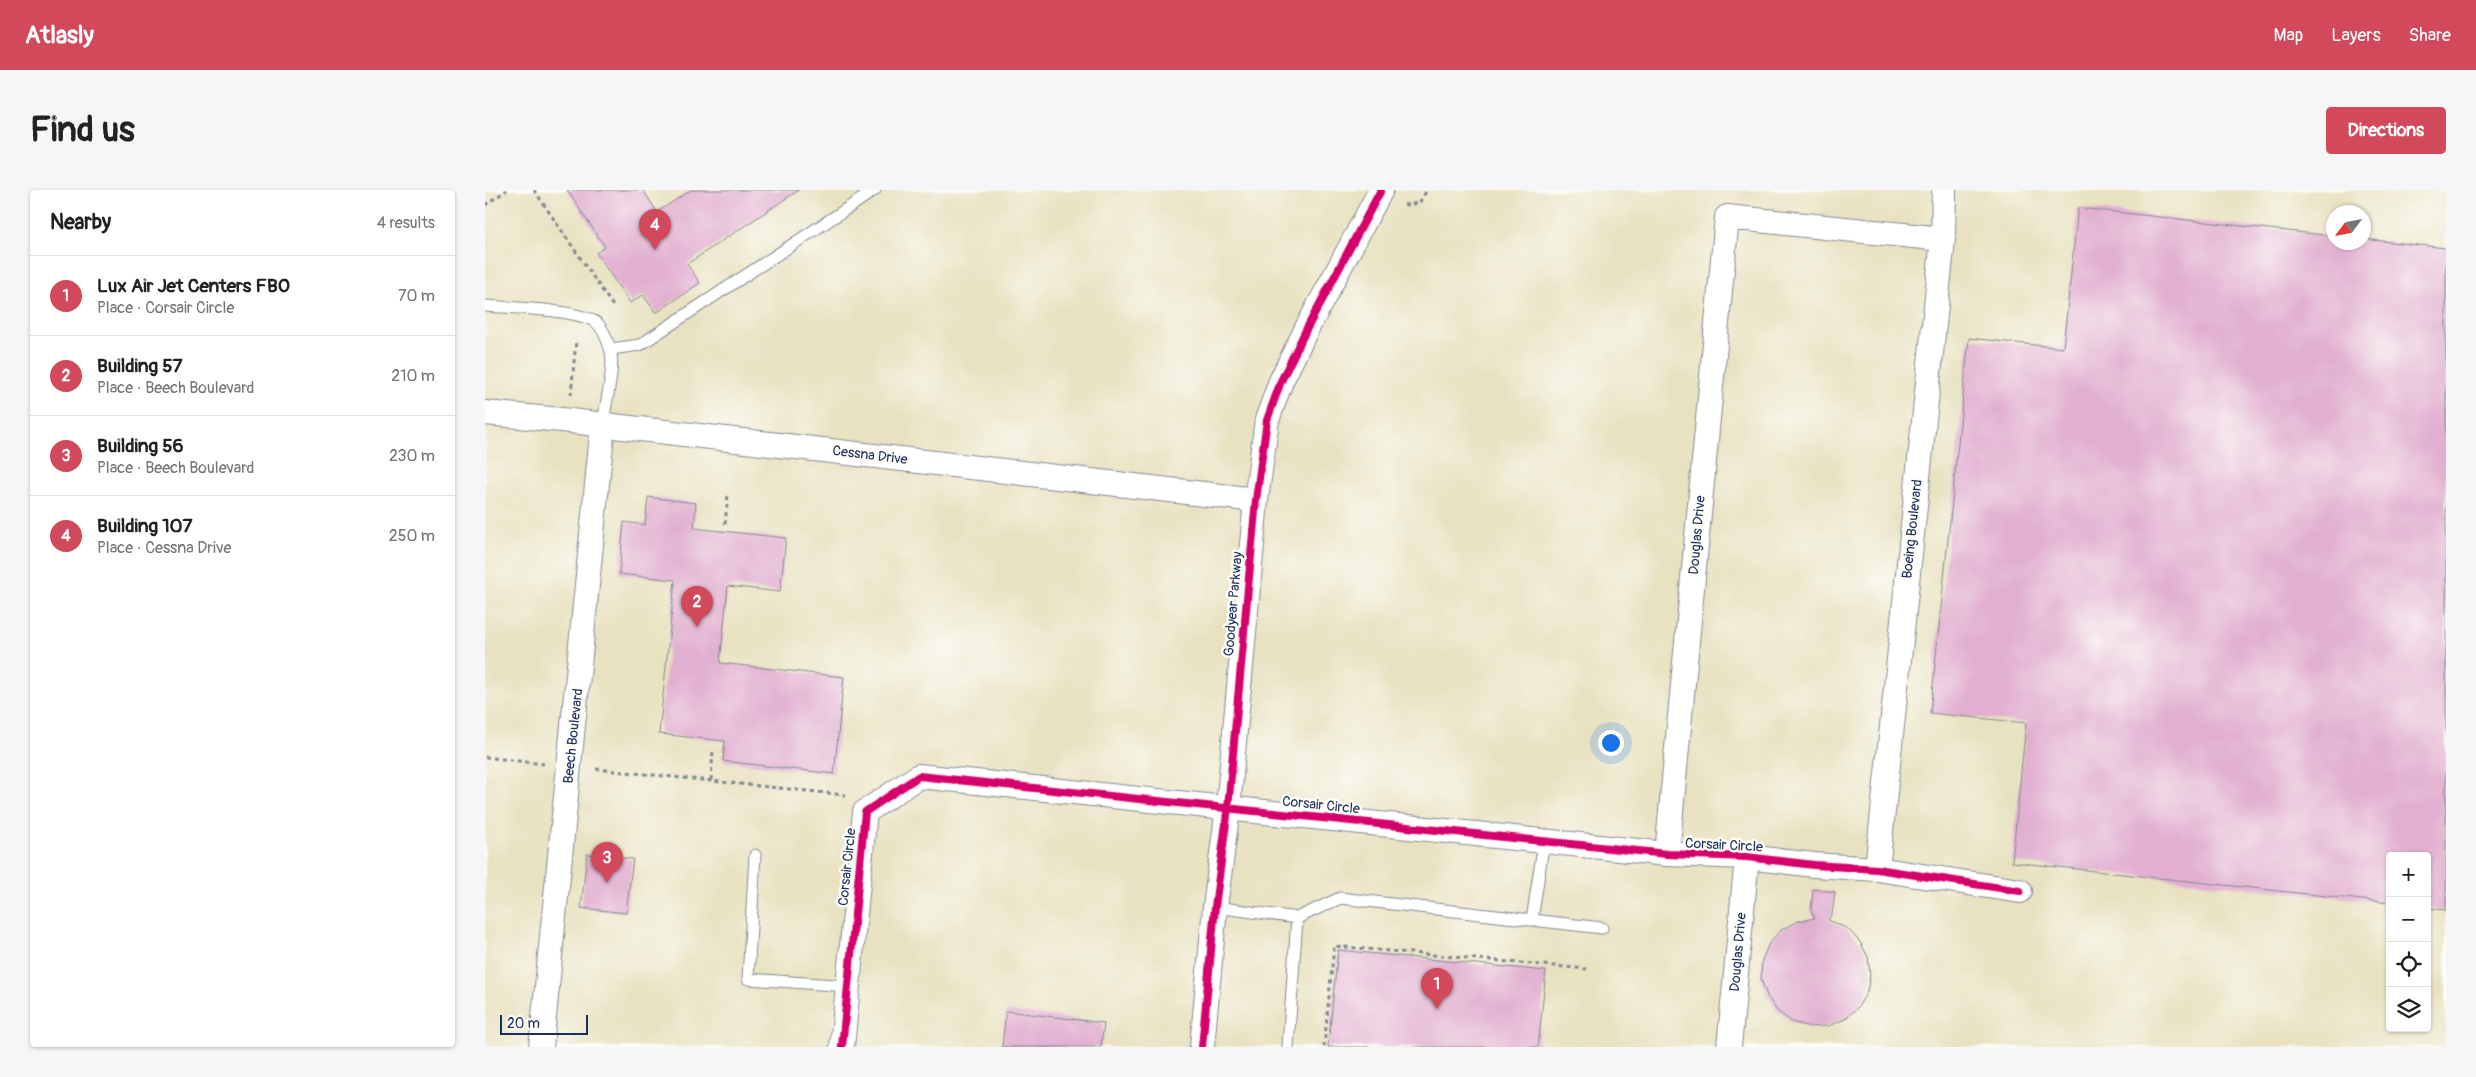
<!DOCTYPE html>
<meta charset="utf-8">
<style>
body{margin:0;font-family:Pangolin,sans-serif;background:#f6f6f6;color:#222}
.controls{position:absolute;right:15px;bottom:15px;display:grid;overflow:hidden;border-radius:5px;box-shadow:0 1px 4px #0004}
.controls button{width:45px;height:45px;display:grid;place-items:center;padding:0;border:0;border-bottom:1px solid #e0e0e0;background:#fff;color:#222;font:25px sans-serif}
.compass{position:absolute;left:1841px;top:15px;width:45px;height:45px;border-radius:50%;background:#fff;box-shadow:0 1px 4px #0004;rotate:238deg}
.scale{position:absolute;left:15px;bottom:12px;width:88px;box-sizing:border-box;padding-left:5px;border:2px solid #1b2f5e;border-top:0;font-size:14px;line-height:18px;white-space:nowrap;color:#1b2f5e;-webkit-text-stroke:4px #fdfcf7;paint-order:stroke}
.you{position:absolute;left:1125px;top:552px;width:18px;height:18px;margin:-12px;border:4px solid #fff;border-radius:50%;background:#1a73e8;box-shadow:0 0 0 8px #1a73e833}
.badge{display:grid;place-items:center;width:32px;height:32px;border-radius:50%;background:#d1495b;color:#fff;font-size:16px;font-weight:700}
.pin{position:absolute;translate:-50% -41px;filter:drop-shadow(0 1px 2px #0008)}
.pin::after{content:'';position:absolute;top:26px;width:18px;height:15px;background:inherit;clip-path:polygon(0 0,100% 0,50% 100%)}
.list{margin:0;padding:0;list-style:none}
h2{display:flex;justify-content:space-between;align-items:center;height:65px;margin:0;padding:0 20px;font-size:21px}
h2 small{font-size:16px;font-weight:400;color:#767676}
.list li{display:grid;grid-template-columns:32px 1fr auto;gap:15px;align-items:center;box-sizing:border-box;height:80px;padding:0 20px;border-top:1px solid #e0e0e0}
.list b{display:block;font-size:19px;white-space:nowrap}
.list p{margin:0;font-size:16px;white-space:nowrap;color:#767676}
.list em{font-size:16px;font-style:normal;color:#767676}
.icon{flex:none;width:28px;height:28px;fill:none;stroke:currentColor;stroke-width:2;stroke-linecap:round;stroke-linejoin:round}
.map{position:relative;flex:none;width:1961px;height:857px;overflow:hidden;border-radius:5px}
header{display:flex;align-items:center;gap:30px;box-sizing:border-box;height:70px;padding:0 25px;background:#d1495b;color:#fff}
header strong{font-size:24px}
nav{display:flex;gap:28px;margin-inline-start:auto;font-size:18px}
.intro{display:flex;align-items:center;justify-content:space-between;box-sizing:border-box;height:120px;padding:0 30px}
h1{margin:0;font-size:35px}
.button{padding:12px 22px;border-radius:5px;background:#d1495b;color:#fff;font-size:18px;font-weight:700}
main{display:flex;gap:30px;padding:0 30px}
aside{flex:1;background:#fff;border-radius:5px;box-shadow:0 1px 4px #0004}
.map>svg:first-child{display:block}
.building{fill:#e1afd0}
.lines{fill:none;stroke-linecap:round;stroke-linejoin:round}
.lane-casing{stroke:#828890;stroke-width:13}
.street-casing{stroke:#828890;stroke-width:26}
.path{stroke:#828890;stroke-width:3;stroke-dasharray:4 4;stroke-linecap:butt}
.lane{stroke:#fff;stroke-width:11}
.street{stroke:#fff;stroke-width:24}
.cycleway-casing{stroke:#fdfcf7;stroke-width:11}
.cycleway{stroke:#d6006c;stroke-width:8}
.labels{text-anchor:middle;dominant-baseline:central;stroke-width:5;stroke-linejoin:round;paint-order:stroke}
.street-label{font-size:14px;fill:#1b2f5e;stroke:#fdfcf7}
</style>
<header>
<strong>Atlasly</strong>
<nav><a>Map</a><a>Layers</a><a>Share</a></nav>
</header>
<div class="intro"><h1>Find us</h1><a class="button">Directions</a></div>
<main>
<aside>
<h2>Nearby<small>4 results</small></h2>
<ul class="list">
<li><span class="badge">1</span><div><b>Lux Air Jet Centers FBO</b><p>Place · Corsair Circle</p></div><em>70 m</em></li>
<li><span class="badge">2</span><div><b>Building 57</b><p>Place · Beech Boulevard</p></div><em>210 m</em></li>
<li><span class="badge">3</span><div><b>Building 56</b><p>Place · Beech Boulevard</p></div><em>230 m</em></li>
<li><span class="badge">4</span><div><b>Building 107</b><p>Place · Cessna Drive</p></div><em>250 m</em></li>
</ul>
</aside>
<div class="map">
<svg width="1961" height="857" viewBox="0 0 1961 857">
<rect width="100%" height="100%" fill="#fdfcf7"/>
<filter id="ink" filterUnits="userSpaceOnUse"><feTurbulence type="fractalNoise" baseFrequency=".02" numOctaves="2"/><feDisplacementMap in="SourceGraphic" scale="10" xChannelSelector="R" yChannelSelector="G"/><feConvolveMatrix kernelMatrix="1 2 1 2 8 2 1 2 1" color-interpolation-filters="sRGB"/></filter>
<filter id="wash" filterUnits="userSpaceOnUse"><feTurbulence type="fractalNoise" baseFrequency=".0096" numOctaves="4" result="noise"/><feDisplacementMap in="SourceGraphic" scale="20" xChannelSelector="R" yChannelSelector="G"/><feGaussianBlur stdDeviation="1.12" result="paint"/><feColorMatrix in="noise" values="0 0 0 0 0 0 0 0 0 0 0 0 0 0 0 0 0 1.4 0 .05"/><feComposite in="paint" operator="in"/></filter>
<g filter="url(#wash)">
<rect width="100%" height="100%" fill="#e8e2c1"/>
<g id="blocks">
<!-- building -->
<path class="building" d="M82,0H158L172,22L206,0H314L202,74L215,93L171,123L158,105L145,113L111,63L120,57Z
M1593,18L1848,46V52H1878V49L1961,58V720L1942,718V666H1905V713L1527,672L1541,533L1445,523L1484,148L1578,158Z
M163,307L211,313L209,338L301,348L295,402L243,396L235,473L359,487L349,584L238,571L240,551L174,544L190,390L134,384L139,332L160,335Z
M102,664L148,669L141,723L96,718Z
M1328,699L1350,702L1347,724L1343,730L1363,739L1375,752L1383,767L1385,785L1382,802L1373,817L1360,829L1343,836L1325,837L1307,832L1292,821L1282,806L1276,789L1277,770L1284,753L1296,740L1313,731L1330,728L1326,721Z
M853,760L1061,781L1053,857H843Z
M521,821L619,833L616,857H517Z"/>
</g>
</g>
<g filter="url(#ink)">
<use href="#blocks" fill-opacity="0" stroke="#828890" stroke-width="1"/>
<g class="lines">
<defs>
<path id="lane" d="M0,116C23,118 98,119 113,134C118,139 123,152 125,158C131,176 120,215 118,234
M126,159L155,155L390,0
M270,665L263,789L363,796
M730,717L812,728
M1047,730L1059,651
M803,857L812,728L855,708L1117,738"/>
<path id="street" d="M0,223L77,230L771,310
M1182,664L1242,27L1458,49
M1392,679L1458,49L1459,0
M56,857L118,234
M357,857L380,622L434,586L1182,664L1262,667L1329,675L1392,679L1535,701
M717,857L730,717L743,618L771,310L782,230L796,191L821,140L896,0
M1244,857L1262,667"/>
</defs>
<!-- lane casing -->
<use href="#lane" class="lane-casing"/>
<!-- street casing -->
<use href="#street" class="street-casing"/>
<!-- path -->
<path class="path" d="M49,0L130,119
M0,15L22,0
M919,15L934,13L942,0
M86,205L91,151
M240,334L243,304
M0,567L59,574
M111,579L361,605
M226,590L228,561
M839,857L849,756L1102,779"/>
<!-- lane -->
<use href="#lane" class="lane"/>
<!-- street -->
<use href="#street" class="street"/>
<defs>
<path id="cycleway" d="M357,857L380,622L434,586L1182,664L1262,667L1329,675L1392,679L1535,701
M717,857L730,717L743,618L771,310L782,230L796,191L821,140L896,0"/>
</defs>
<!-- cycleway casing -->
<use href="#cycleway" class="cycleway-casing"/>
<!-- cycleway -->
<use href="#cycleway" class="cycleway"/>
</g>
</g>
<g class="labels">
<!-- street labels -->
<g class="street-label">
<text transform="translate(385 265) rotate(7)">Cessna Drive</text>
<text transform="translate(1427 339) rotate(-84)">Boeing Boulevard</text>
<text transform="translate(1212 345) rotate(-85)">Douglas Drive</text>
<text transform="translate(748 414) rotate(-85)">Goodyear Parkway</text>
<text transform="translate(88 546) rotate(-84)">Beech Boulevard</text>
<text transform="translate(836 615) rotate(6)">Corsair Circle</text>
<text transform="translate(1239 655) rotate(3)">Corsair Circle</text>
<text transform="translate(362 677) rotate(-84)">Corsair Circle</text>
<text transform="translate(1253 762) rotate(-85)">Douglas Drive</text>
</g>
</g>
</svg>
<div class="controls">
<button>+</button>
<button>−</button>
<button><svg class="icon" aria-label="locate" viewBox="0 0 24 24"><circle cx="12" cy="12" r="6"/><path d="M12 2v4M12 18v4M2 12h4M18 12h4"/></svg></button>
<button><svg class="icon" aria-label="layers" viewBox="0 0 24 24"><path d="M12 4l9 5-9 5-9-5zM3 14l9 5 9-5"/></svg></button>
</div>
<svg class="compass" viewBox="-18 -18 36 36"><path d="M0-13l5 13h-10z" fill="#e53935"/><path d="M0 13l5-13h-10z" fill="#767676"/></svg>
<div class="scale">20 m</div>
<div class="you"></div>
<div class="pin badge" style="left:952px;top:819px">1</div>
<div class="pin badge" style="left:212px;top:437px">2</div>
<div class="pin badge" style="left:122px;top:693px">3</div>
<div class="pin badge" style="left:170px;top:60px">4</div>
</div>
</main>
